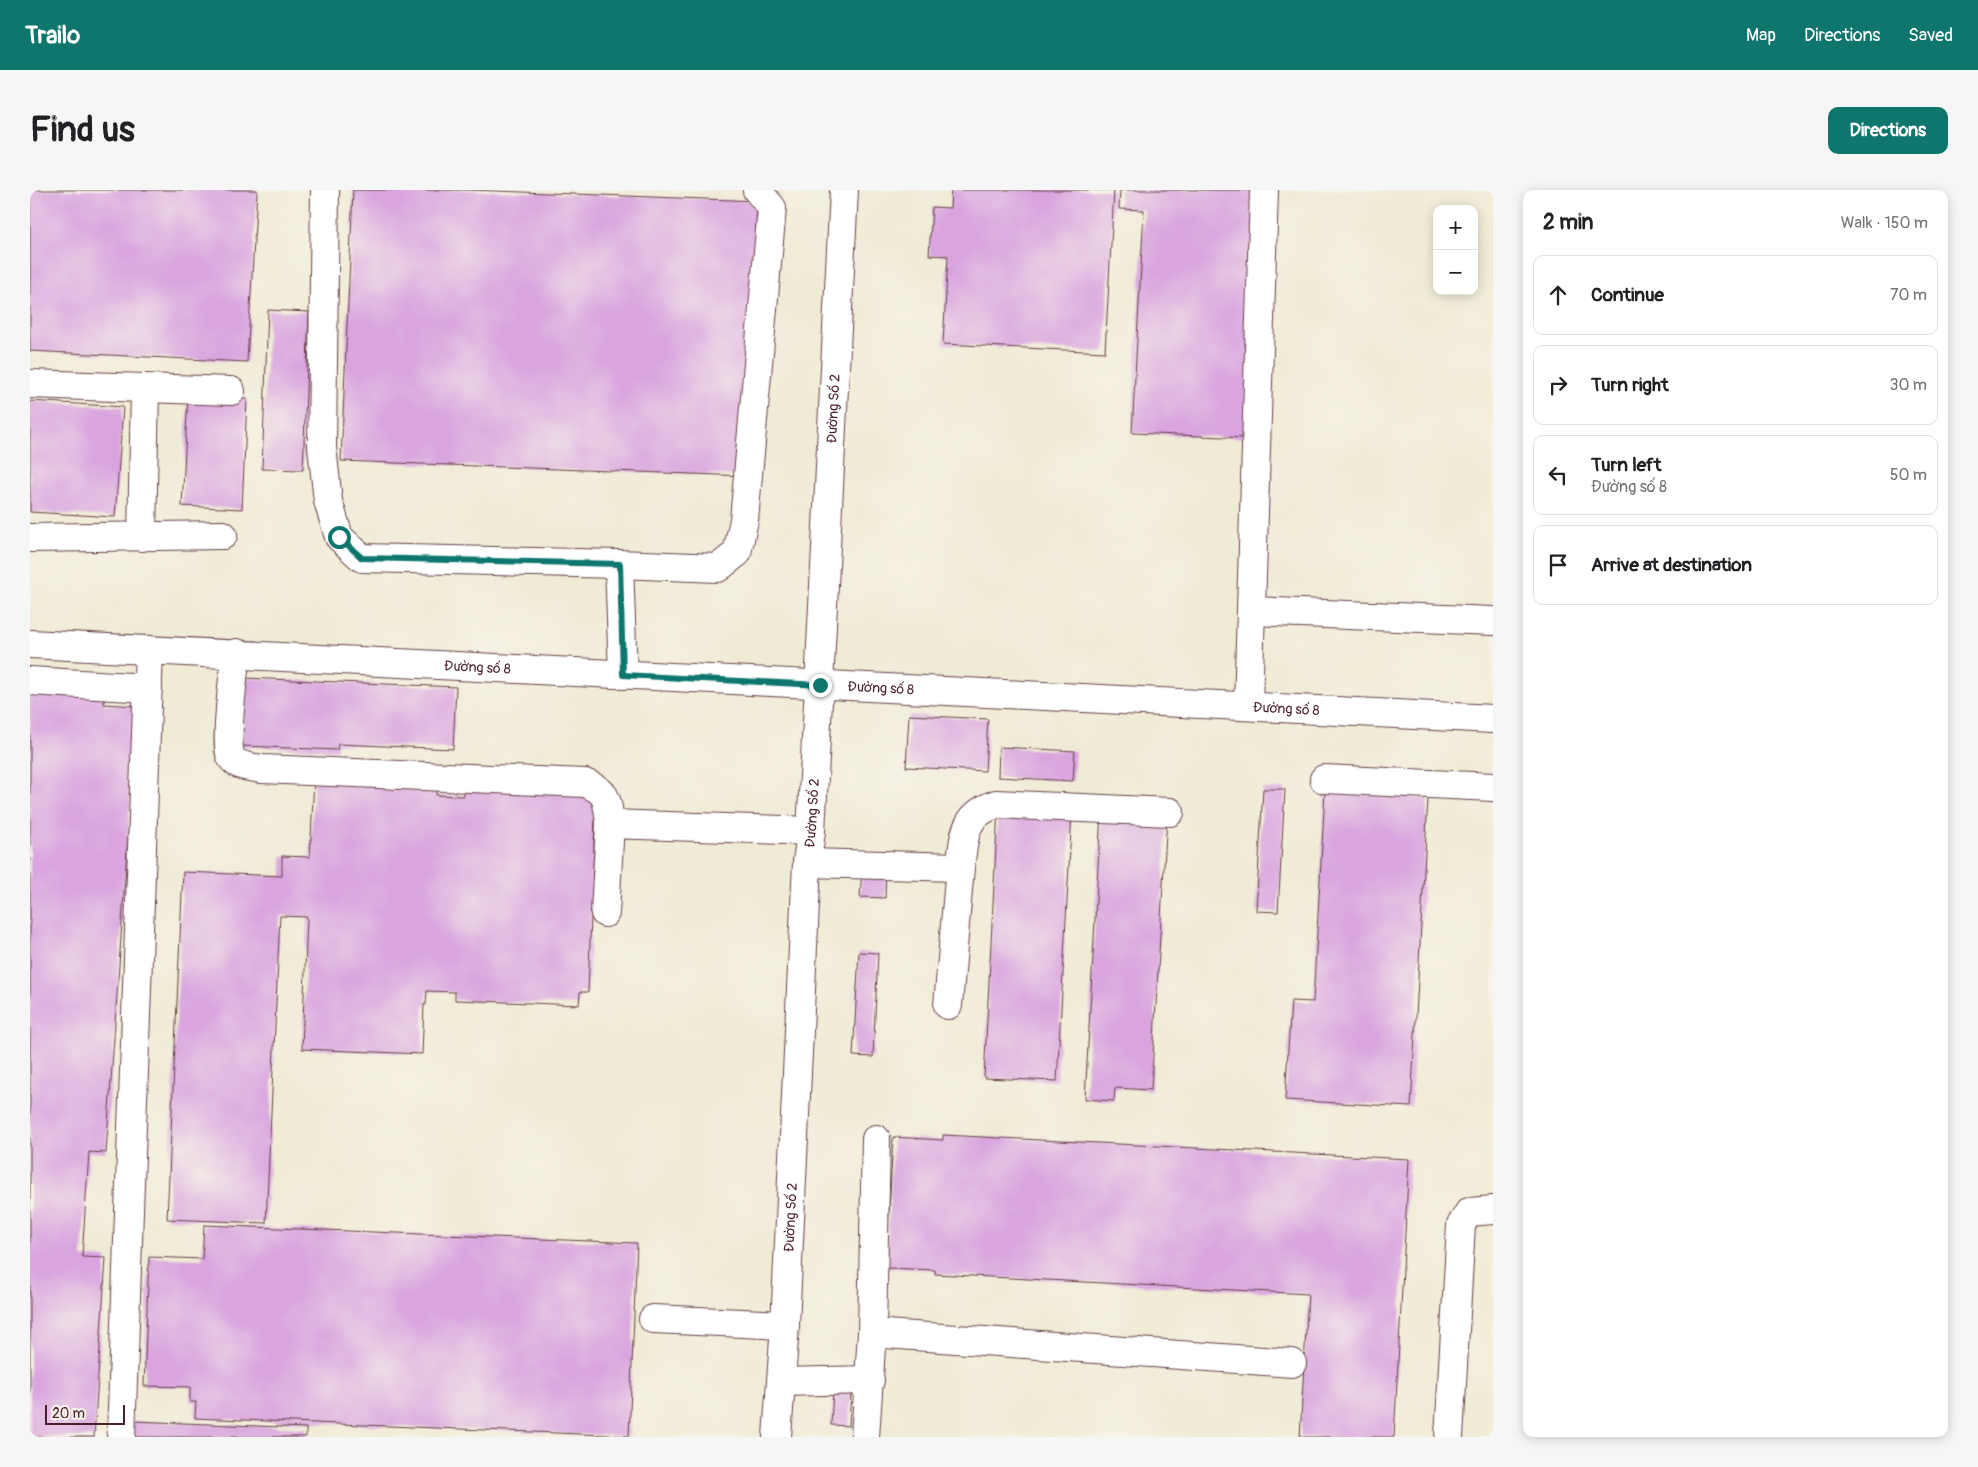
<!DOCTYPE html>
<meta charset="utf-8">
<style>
body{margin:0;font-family:Pangolin,sans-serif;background:#f6f6f6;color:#202124}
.controls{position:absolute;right:15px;top:15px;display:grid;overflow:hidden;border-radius:10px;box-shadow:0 2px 12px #0003}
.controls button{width:45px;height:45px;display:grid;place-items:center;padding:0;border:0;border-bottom:1px solid #e0e0e0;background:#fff;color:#202124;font:25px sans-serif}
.scale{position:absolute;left:15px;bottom:12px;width:80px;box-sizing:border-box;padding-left:5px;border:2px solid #4a1f2b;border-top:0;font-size:14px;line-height:18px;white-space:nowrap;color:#4a1f2b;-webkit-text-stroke:4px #f7f3e8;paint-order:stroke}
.stop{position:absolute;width:15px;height:15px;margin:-11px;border:4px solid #0f766e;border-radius:50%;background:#fff}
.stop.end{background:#0f766e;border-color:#fff;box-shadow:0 1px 5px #0008}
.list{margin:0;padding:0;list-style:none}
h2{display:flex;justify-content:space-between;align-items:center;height:65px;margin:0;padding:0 20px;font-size:21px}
h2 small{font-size:16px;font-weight:400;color:#757577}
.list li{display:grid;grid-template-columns:32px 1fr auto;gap:15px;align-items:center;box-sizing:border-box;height:80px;margin:0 10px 10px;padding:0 10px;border:1px solid #e0e0e0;border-radius:10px}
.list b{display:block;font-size:19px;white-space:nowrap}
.list p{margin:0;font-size:16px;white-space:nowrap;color:#757577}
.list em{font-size:16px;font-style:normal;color:#757577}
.icon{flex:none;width:28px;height:28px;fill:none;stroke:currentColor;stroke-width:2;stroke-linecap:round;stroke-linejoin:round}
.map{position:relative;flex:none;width:1463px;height:1247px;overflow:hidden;border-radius:10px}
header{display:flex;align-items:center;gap:30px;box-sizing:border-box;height:70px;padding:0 25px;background:#0f766e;color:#fff}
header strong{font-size:24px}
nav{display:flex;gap:28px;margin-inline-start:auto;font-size:18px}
.intro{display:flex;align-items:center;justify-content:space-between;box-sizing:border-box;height:120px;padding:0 30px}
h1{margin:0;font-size:35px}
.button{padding:12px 22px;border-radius:10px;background:#0f766e;color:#fff;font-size:18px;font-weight:700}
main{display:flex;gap:30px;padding:0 30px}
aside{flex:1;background:#fff;border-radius:10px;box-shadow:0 2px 12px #0003}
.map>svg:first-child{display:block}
.building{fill:#d9a4df}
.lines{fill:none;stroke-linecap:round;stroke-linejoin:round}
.minor-casing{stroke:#633e44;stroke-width:30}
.minor{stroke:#fff;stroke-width:28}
.route{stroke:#0f766e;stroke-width:6}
.labels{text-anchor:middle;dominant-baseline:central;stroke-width:4.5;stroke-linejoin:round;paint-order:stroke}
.street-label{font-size:14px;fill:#4a1f2b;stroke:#f7f3e8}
</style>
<header>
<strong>Trailo</strong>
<nav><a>Map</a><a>Directions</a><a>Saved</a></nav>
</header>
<div class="intro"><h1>Find us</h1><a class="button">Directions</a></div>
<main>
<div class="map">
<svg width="1463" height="1247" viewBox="0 0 1463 1247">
<rect width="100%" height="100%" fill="#f7f3e8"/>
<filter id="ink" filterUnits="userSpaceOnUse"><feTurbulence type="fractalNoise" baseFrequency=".02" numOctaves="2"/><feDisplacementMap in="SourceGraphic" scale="10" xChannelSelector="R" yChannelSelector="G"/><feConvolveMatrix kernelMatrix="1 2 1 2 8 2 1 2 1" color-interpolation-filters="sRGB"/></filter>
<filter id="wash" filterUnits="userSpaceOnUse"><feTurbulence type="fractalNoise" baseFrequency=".0096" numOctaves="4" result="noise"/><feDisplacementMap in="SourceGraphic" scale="20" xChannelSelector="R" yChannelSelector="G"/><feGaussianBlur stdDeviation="1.12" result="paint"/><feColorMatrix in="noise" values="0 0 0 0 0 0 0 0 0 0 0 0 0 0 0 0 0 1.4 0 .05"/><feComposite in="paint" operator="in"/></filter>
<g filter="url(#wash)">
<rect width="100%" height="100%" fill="#f0ebd5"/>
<g id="blocks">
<!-- building -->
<path class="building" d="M0,0H227L217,172L0,161Z
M323,0H439L727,11L716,286L311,271Z
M921,0H1084L1075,162L913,154L918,66L899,65L902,17L920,18Z
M1090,0H1229L1216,248L1102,243L1114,20L1089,19Z
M238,120L279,122L273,280L232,279Z
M158,206L217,209L212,319L152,316Z
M0,211L93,217L85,327L0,322Z
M215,488L426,497L423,559L308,554L307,560L212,556Z
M0,494L75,498L74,514L107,516L76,963L59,962L52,1067L76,1068L64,1247H0Z
M879,525L958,529L955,581L876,577Z
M969,557L1045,561L1043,591L968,587Z
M284,589L407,594L406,605L434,606V598L566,604L558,802H550L549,815L425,810V802L397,801L396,815L394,814L392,864L272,859L277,727L250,726L236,1033L137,1029L153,682L252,686V666L280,667Z
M1233,599H1255L1248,722L1226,721Z
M1295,602L1398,608L1381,917L1255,910L1261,811L1283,812Z
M968,618L1042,622L1027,891L954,888Z
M1071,622L1137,626L1121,900L1085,898L1084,911L1055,909Z
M832,678L856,679L855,708L830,707Z
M829,762L848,763L843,867L823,866Z
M913,945L1379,969L1364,1247H1270L1278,1104L905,1084V1080L856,1078L863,947L913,950Z
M174,1035L607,1053L599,1246L165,1228L166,1212H160V1197L114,1196L119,1067L172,1069Z
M803,1200L821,1201L819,1236L801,1235Z
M103,1231L276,1238V1247H102Z"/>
</g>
</g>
<g filter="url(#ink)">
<use href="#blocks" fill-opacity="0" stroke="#633e44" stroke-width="1"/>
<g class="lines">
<defs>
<g id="minor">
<path d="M295,0L292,257L298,311L309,347L332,368L589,374L593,485"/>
<path d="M0,194L201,201"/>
<path d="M112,347L115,199"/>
<path d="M0,348L193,345"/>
<path d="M589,374L688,378L707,363L714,330L742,18L727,0"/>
<path d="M1222,421L1463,431"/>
<path id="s1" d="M0,454L1463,529"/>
<path d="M206,463C204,481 194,556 201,567C207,577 221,577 232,579L555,593C579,602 577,611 580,634"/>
<path d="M0,491L118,498"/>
<path d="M1218,516L1234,0"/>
<path d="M1294,589L1463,597"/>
<path d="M777,673L930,677L918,815"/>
<path d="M930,677C935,646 932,626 966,614L1140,622"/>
<path d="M575,723L580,634L781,641"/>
<path d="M623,1129L755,1135"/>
<path d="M842,1143L846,949"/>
<path d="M751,1192L840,1190"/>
<path d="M91,1247L119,460"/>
<path id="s2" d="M747,1247L755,1135L777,673L781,641L789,495L814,0"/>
<path d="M835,1247L842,1143L1262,1173"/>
<path d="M1419,1247L1431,1035L1439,1022L1463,1020"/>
</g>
</defs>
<!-- minor casing -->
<use href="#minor" class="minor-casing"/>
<!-- minor -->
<use href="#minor" class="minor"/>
</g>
</g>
<g class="lines" filter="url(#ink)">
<!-- route -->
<path class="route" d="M309,347L332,368L590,374L593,485L790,495"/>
</g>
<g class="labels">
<!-- street labels -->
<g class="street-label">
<text stroke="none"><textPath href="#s2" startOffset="1030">Đường Số 2</textPath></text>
<text stroke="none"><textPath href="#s1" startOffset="448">Đường số 8</textPath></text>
<text stroke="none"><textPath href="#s1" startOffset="852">Đường số 8</textPath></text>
<text stroke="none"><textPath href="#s1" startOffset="1258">Đường số 8</textPath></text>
<text stroke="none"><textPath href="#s2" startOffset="625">Đường Số 2</textPath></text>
<text stroke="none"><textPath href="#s2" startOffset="220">Đường Số 2</textPath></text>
</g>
</g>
</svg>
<div class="controls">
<button>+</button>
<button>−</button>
</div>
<div class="scale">20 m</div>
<div class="stop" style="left:309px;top:347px"></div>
<div class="stop end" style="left:790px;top:495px"></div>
</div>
<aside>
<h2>2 min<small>Walk · 150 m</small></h2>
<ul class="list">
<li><svg class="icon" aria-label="ahead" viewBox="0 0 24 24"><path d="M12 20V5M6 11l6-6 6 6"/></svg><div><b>Continue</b></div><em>70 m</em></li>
<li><svg class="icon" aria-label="right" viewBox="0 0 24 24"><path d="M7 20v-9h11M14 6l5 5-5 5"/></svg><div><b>Turn right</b></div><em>30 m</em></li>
<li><svg class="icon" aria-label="left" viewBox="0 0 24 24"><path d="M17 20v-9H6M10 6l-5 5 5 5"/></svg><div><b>Turn left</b><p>Đường số 8</p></div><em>50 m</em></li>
<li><svg class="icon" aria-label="arrive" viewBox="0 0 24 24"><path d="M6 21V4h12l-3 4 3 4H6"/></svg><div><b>Arrive at destination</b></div></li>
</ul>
</aside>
</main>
